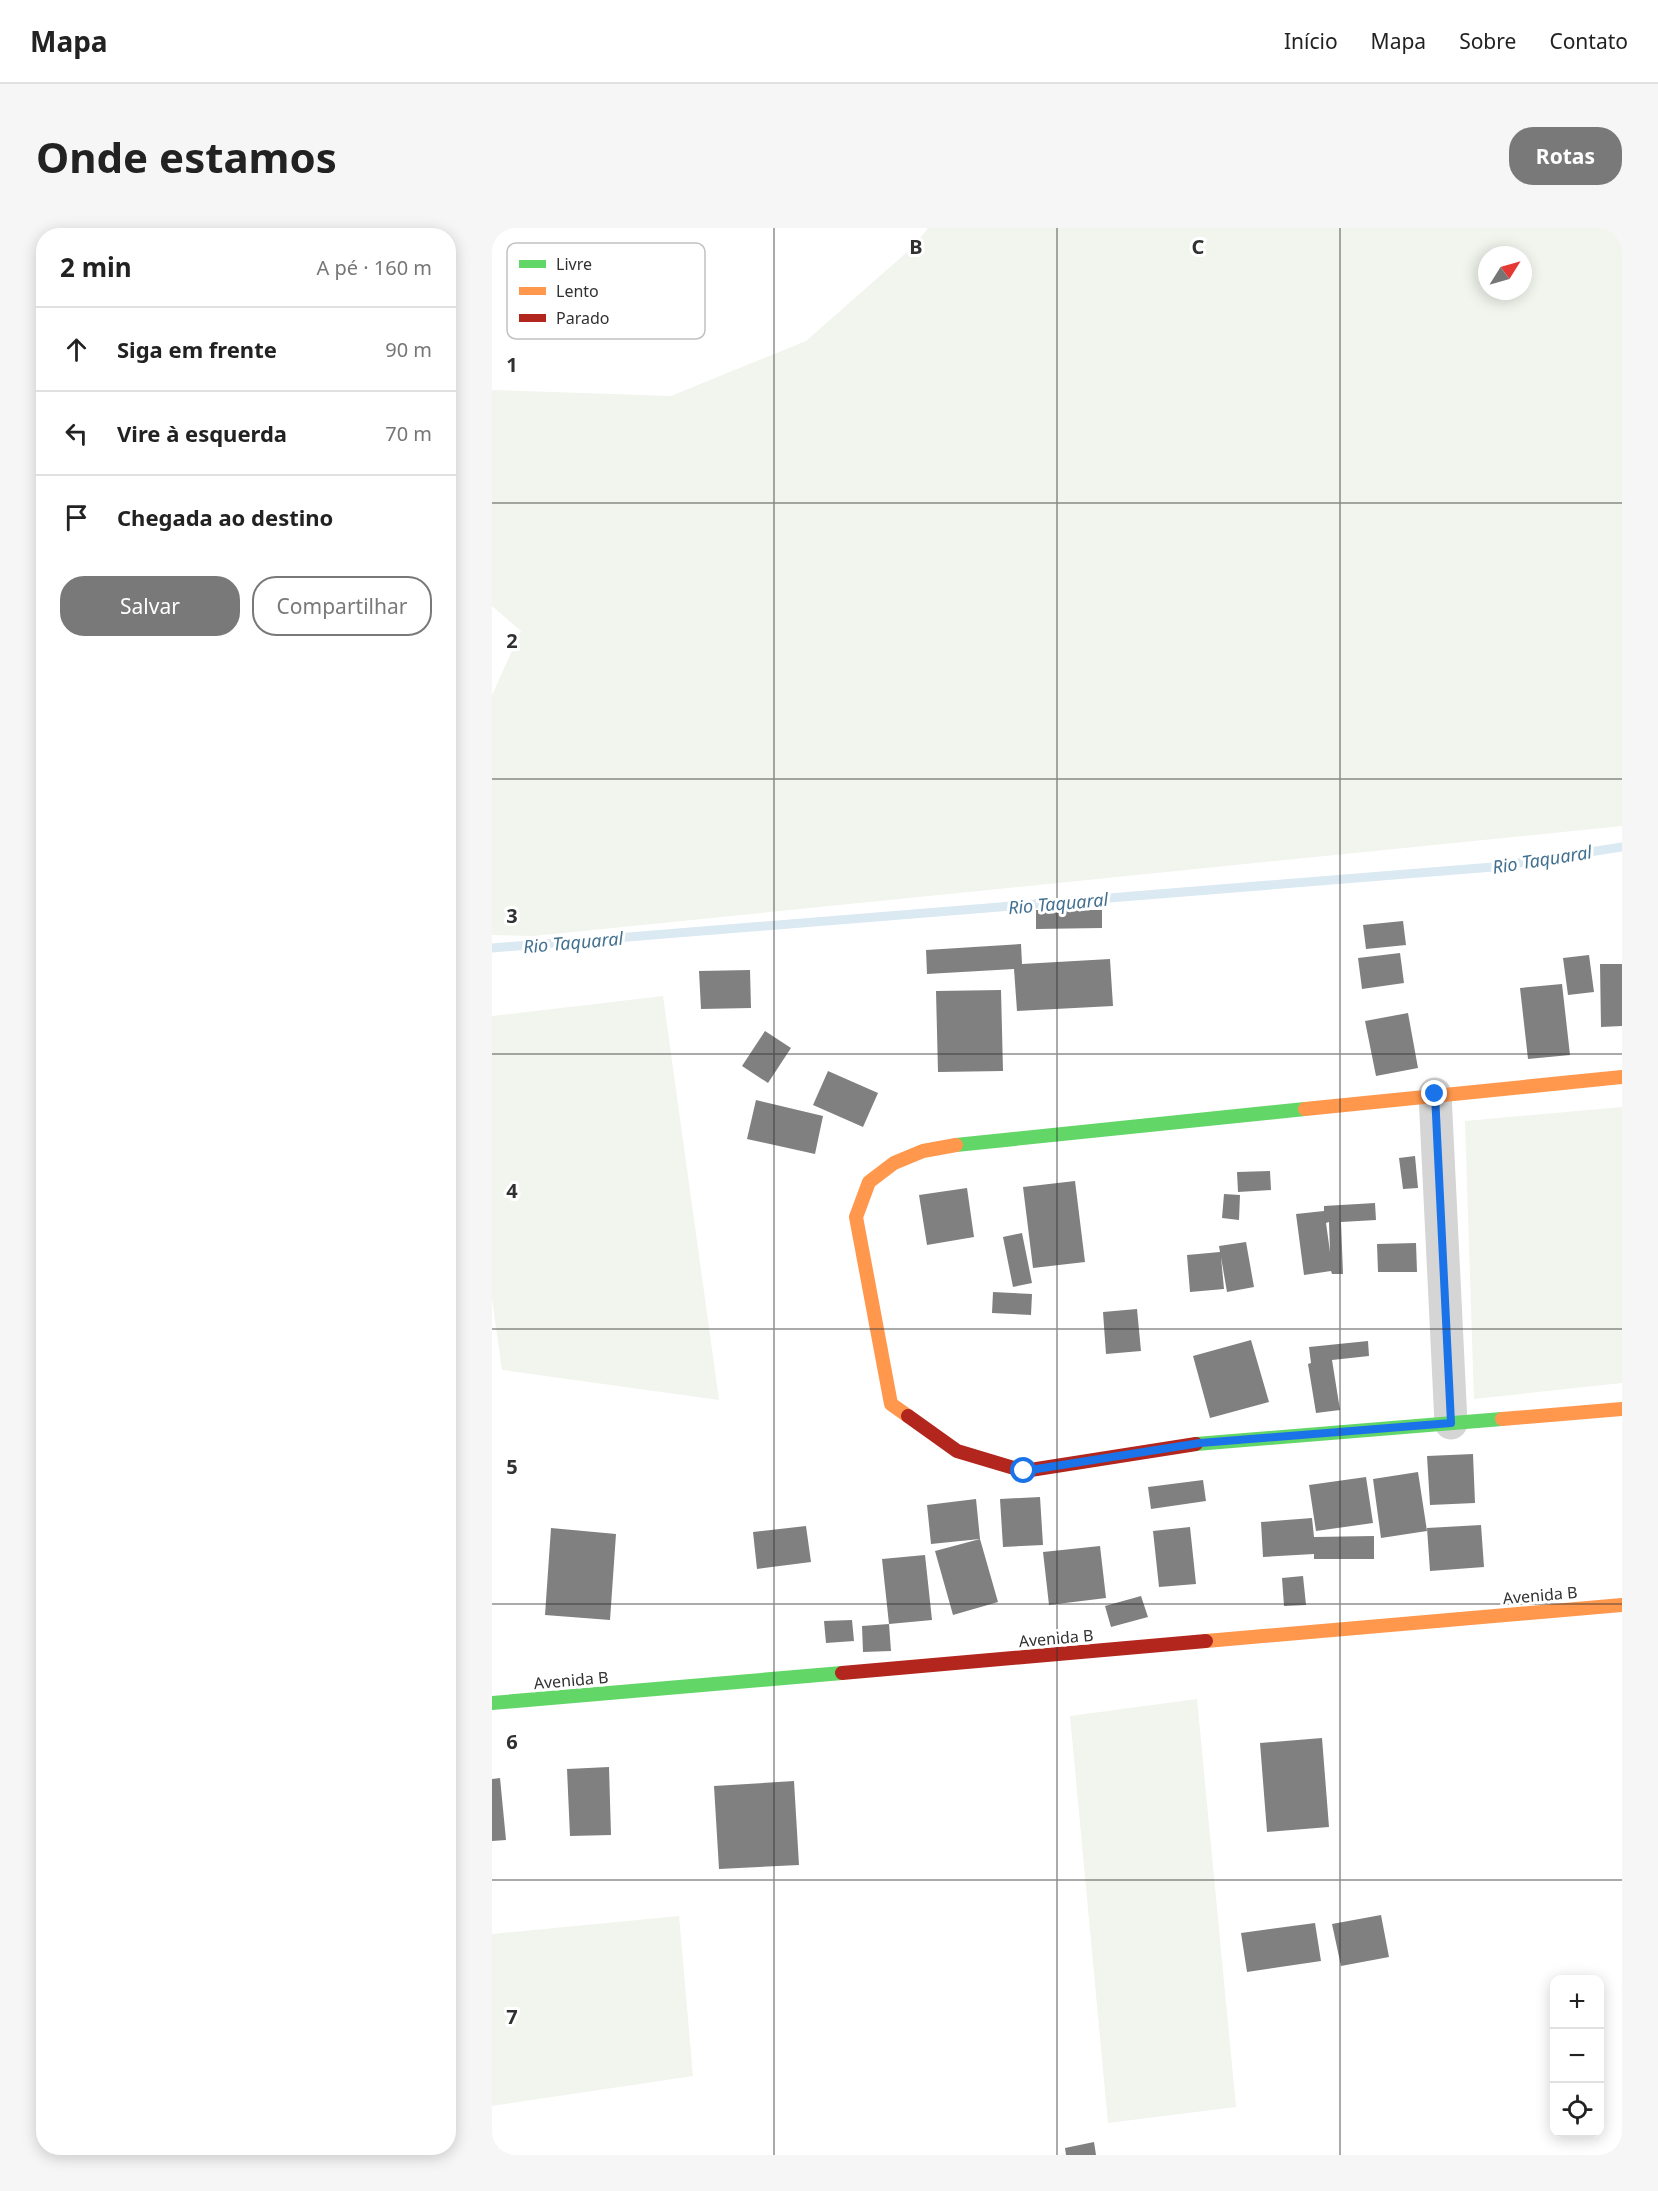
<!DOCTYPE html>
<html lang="pt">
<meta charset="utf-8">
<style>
body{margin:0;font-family:"Noto Sans",sans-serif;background:#f6f6f6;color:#222}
.controls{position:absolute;right:18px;bottom:18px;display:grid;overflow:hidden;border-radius:12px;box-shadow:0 3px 15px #0003}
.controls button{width:54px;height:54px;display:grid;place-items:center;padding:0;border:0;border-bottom:2px solid #e0e0e0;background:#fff;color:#222;font:30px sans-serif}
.compass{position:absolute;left:986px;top:18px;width:54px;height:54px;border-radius:50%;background:#fff;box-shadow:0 3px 15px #0003;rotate:53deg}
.stop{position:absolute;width:18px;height:18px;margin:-14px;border:4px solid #1a73e8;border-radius:50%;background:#fff}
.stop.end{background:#1a73e8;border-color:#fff;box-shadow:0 2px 6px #0008}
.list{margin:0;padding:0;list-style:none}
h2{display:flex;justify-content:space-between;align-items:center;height:78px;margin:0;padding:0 24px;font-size:26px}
h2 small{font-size:20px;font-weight:400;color:#767676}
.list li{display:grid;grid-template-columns:39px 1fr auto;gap:18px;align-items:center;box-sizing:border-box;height:84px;padding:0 24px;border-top:2px solid #e0e0e0}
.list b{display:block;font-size:22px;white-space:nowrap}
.list em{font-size:20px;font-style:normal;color:#767676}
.actions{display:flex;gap:12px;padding:18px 24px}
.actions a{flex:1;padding:14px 0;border:2px solid #797979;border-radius:24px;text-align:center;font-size:21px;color:#797979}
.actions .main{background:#797979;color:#fff}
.icon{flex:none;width:33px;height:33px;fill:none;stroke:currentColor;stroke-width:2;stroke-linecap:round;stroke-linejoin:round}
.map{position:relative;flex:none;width:1130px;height:1927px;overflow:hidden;border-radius:24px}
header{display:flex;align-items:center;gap:36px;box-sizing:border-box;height:84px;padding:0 30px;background:#fff;border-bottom:2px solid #e0e0e0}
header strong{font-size:28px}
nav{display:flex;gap:33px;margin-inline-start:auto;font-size:21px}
.intro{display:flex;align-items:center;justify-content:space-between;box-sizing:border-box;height:144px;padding:0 36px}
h1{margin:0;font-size:42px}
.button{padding:15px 27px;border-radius:24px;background:#797979;color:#fff;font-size:21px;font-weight:700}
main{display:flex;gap:36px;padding:0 36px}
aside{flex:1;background:#fff;border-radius:24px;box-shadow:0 3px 15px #0003}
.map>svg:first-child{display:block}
.green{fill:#f1f5ed;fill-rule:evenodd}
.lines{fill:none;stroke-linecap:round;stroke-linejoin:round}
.stream{stroke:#dbe9f2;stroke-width:9}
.building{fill:#808080;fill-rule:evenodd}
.street{stroke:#d5d5d5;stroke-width:33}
.fast{stroke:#63d668;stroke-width:14}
.slow{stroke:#ff974d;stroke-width:14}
.jam{stroke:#b3261e;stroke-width:14}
.route{stroke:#1a73e8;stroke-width:8}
.grid{fill:none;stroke:#313131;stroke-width:1.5;stroke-opacity:0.55}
.labels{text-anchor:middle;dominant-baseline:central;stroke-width:6;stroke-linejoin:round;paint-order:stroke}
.street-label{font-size:16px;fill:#313131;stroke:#fff}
.water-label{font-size:18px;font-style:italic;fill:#417090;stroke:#fff}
.key{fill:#fff;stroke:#c1c1c1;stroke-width:1.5}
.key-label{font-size:16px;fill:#313131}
.grid-label{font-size:20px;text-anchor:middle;font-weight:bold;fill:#313131;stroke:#fff;stroke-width:6;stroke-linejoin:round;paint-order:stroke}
</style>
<header>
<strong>Mapa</strong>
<nav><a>Início</a><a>Mapa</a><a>Sobre</a><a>Contato</a></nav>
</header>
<div class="intro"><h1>Onde estamos</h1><a class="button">Rotas</a></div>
<main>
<aside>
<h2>2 min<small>A pé · 160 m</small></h2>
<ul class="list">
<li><svg class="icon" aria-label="ahead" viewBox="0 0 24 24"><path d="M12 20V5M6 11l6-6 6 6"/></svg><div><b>Siga em frente</b></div><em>90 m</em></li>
<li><svg class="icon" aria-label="left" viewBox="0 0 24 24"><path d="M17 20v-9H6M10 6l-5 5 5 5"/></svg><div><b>Vire à esquerda</b></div><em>70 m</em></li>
<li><svg class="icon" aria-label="arrive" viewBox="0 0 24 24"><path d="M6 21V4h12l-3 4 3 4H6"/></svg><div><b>Chegada ao destino</b></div></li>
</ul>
<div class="actions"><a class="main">Salvar</a><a>Compartilhar</a></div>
</aside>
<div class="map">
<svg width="1130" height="1927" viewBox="0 0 1130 1927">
<rect width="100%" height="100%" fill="#fff"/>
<!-- green -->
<path class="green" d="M436,0H1130V598L41,708L0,707V467L29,403L0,378V162L179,168L314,113L423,17ZM995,27H1031V63H995Z
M171,768L227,1172L10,1142L0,1071V788Z
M1130,879V1155L982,1171L973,893Z
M705,1471L744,1879L616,1895L578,1488Z
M187,1688L201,1848L0,1878V1706Z"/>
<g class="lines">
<!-- stream -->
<path class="stream" d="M0,720L1001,639L1130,619"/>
</g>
<!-- building -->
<path class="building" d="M544,682H610V700L544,701Z
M911,693L914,717L874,721L871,697Z
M529,716L530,736L618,731L621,778L525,783L522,741L435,746L434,722Z
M908,725L912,755L870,761L866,730Z
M1097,727L1102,764L1076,767L1071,730Z
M1108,736H1130V798L1109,799Z
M258,742L259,780L209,781L207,743Z
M1070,756L1078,827L1036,831L1028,760Z
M509,762L511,843L446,844L444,763Z
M916,785L926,840L884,848L873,793Z
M273,803L299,820L276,855L250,838Z
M336,843L386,865L371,899L321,877Z
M264,872L331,888L323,926L255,911Z
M923,928L926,960L911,961L907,930Z
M778,943L779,962L746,964L745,944Z
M583,953L593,1034L541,1040L531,959Z
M475,960L482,1009L435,1017L427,967Z
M732,966L748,967L747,992L730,990Z
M883,975L884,992L849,994L851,1046H840L839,1043L812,1047L804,986L832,983V978ZM837,994L838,1024L834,995Z
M530,1005L540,1055L521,1059L511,1009Z
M754,1014L762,1059L735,1064L729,1029L732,1061L698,1064L695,1027L728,1024L727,1018Z
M924,1015L925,1044H886L885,1016Z
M501,1064L540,1066L539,1087L500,1085Z
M645,1081L649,1123L614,1126L611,1084Z
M759,1112L777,1174L718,1190L701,1128Z
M876,1113L877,1128L840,1132L848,1182L824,1185L816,1136L819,1135L817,1119Z
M981,1226L983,1275L938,1277L935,1228Z
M926,1244L935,1303L889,1310L881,1251Z
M874,1249L881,1295L824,1303L817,1257Z
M711,1252L714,1273L659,1281L656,1259Z
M548,1269L551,1317L511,1319L508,1271Z
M484,1271L488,1311L506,1374L461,1387L443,1323L488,1311L439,1316L435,1277Z
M820,1290L822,1309L882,1308V1331H822V1326L771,1329L769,1294Z
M989,1297L992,1339L938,1343L935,1300Z
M314,1298L319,1334L265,1341L261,1304Z
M698,1299L704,1356L667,1359L661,1303Z
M59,1300L124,1306L118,1392L53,1387Z
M608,1318L614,1370L557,1377L551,1324Z
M433,1327L440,1392L397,1396L390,1331Z
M811,1348L814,1377L792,1378L790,1350Z
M649,1368L656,1389L619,1399L613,1378Z
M360,1392L362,1413L334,1415L332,1393Z
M397,1396L399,1423L371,1424L370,1398Z
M830,1510L837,1599L775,1604L768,1515Z
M117,1539L119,1607L78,1608L75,1541Z
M8,1550L14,1612L0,1613V1551Z
M302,1553L307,1637L227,1641L222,1558Z
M889,1687L897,1729L849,1738L840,1696Z
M823,1695L829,1733L755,1744L749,1705Z
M602,1914L604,1927H574L573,1920Z"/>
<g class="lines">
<!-- street -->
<path class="street" d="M943,866L959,1195"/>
<!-- fast -->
<path class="fast" d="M464,917L813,881
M704,1216L1010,1191
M0,1475L350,1445"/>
<!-- slow -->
<path class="slow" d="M813,881L1130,849
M416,1188L399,1176L364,989L377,954L402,935L431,923L464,917
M1010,1191L1130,1181
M714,1413L1130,1377"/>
<!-- jam -->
<path class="jam" d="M416,1188L465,1223L532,1243L704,1216
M350,1445L714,1413"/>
</g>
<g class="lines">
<!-- route -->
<path class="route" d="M532,1243L708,1215L959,1195L943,866"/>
</g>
<!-- grid -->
<path class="grid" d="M282,0V1927M565,0V1927M848,0V1927M0,275H1130M0,551H1130M0,826H1130M0,1101H1130M0,1376H1130M0,1652H1130"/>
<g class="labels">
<!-- street labels -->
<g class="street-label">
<text transform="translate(1048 1367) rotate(-5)">Avenida B</text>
<text transform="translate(564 1410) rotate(-5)">Avenida B</text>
<text transform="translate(79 1452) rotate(-5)">Avenida B</text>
</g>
<!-- water labels -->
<g class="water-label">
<text transform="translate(1050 631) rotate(-9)">Rio Taquaral</text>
<text transform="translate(566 675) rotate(-5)">Rio Taquaral</text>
<text transform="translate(81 714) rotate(-5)">Rio Taquaral</text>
</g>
</g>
<!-- legend -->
<rect x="15" y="15" width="198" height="96" rx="9" class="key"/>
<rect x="27" y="32" width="27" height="8" fill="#63d668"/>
<rect x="27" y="59" width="27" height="8" fill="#ff974d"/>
<rect x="27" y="86" width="27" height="8" fill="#b3261e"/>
<g class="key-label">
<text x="64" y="42">Livre</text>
<text x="64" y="69">Lento</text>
<text x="64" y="96">Parado</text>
</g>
<g class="grid-label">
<text x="424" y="26">B</text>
<text x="706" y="26">C</text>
<text x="20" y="144">1</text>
<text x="20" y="420">2</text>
<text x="20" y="695">3</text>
<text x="20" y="970">4</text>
<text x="20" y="1246">5</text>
<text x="20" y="1521">6</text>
<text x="20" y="1796">7</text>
</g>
</svg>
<div class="controls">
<button>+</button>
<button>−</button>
<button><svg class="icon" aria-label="locate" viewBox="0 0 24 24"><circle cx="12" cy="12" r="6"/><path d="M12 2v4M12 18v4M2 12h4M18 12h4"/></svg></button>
</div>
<svg class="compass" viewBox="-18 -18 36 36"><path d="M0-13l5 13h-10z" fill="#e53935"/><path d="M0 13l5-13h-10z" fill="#767676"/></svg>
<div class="stop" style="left:532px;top:1243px"></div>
<div class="stop end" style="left:943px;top:866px"></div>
</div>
</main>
